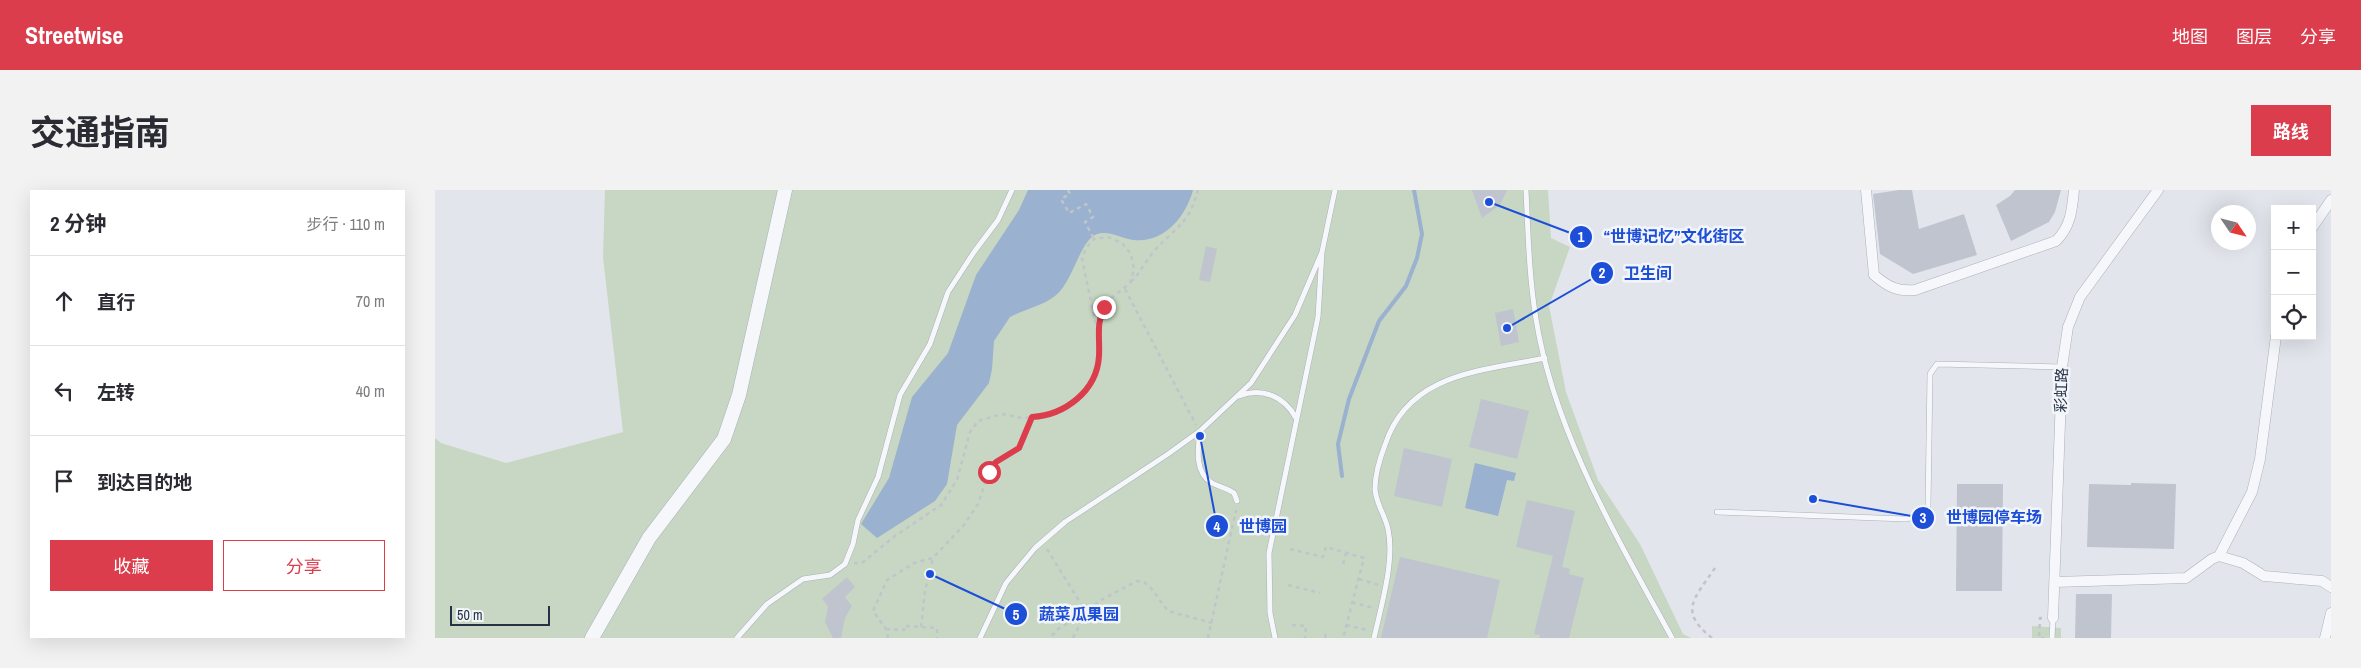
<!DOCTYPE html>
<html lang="zh">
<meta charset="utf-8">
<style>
body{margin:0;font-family:"Archivo Narrow","Noto Sans SC",sans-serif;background:#f2f2f3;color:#2b2b33}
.controls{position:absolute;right:15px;top:15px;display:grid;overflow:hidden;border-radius:0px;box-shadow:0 5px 20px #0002}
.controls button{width:45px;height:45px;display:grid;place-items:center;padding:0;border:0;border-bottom:1px solid #e1e1e2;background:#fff;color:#2b2b33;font:25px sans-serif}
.compass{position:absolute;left:1776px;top:15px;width:45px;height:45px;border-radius:50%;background:#fff;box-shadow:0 5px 20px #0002;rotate:125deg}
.scale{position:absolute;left:15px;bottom:12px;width:100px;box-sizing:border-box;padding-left:5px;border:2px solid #283246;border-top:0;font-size:14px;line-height:18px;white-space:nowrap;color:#283246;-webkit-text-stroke:4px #f2f5f9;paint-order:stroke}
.stop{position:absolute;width:15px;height:15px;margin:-11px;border:4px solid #db3d4d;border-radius:50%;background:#fff}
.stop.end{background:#db3d4d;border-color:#fff;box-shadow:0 1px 5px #0008}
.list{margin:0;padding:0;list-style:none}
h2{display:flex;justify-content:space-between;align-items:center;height:65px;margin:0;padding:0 20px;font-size:21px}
h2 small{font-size:16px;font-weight:400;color:#7c7c81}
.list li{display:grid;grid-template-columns:32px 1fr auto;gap:15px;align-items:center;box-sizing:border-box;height:90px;padding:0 20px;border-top:1px solid #e1e1e2}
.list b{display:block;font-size:19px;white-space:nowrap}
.list em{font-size:16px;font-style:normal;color:#7c7c81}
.actions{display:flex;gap:10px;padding:15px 20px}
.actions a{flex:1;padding:11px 0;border:1px solid #db3d4d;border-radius:0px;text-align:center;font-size:18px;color:#db3d4d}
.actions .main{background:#db3d4d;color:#fff}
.icon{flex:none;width:28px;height:28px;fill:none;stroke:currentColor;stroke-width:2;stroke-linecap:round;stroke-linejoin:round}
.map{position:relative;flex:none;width:1896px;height:448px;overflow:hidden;border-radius:0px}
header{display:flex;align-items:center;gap:30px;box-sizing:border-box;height:70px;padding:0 25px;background:#db3d4d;color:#fff}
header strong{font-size:24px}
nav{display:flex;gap:28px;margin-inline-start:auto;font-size:18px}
.intro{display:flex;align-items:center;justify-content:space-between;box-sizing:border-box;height:120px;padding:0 30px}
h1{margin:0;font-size:35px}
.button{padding:12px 22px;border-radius:0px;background:#db3d4d;color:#fff;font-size:18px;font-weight:700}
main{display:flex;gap:30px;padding:0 30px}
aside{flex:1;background:#fff;border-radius:0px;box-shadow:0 5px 20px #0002}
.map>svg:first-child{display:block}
.green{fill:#c7d7c3}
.water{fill:#9ab1cf}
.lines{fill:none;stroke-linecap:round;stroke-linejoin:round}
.stream{stroke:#9ab1cf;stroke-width:4}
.building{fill:#bfc4cf}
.service-casing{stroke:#aab0ba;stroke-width:6}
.minor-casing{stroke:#aab0ba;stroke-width:11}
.tertiary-casing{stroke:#aab0ba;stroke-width:15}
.path{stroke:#c0c4cb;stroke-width:2.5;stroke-dasharray:4 4;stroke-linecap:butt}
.service{stroke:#f6f7fa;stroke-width:5}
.minor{stroke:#f6f7fa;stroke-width:10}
.tertiary{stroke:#f6f7fa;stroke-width:14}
.route{stroke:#db3d4d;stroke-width:6}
.labels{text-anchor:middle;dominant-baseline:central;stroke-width:5;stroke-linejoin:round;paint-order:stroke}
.street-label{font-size:15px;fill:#283246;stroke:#f2f5f9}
.leader{fill:none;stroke:#1d4ed8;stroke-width:2}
.callout-dot{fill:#1d4ed8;stroke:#f2f5f9;stroke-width:2}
.mark-label{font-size:15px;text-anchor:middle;font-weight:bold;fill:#fff}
.callout-label{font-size:16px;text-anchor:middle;font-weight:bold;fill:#1d4ed8;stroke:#f2f5f9;stroke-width:5;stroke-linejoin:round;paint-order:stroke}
</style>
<header>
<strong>Streetwise</strong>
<nav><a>地图</a><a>图层</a><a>分享</a></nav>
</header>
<div class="intro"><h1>交通指南</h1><a class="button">路线</a></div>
<main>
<aside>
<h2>2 分钟<small>步行 · 110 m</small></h2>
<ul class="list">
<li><svg class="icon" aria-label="ahead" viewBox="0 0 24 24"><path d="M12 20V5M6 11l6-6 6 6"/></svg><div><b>直行</b></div><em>70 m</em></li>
<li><svg class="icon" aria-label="left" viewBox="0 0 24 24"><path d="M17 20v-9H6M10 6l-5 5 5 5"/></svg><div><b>左转</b></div><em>40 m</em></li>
<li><svg class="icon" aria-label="arrive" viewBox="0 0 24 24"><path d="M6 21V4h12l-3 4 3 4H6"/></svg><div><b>到达目的地</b></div></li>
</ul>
<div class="actions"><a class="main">收藏</a><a>分享</a></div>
</aside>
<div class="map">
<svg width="1896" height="448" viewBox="0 0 1896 448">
<rect width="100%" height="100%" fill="#e2e6ec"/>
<!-- green -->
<path class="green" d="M170,0H1113L1116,48L1135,57L1114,116L1131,202L1163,290L1205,354L1248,444L1256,448H0V248L6,253L71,273L188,242L168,67Z
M1597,436L1626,438V448H1597Z"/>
<!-- water -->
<path class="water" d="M593,0H758C751,26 730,53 699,50C687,49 675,40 662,44C644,51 639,91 620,106C607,116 590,119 575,127L559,151L557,179L554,193L522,235L512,294L500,311L442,348L426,334L454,288L477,207L513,163L541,85L584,20Z
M1040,273L1081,283L1079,291L1072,290L1063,326L1030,318Z"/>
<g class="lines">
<!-- stream -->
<path class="stream" d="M907,286L903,254L914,209L944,131L971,96L982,68L987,44L979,0"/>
</g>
<!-- building -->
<path class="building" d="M1037,0H1072L1065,15L1047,28Z
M1464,0H1477L1484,39L1529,24L1542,65L1478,84L1445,64L1438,4Z
M1580,0H1626L1620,22L1614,32L1576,51L1561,15L1575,6Z
M771,56L782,59L775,92L764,90Z
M1078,119L1084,152L1066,156L1060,123Z
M1046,209L1094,221L1082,269L1034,257Z
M969,258L1017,269L1007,317L959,306Z
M1696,293L1741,294L1739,359L1652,357L1654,294L1696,295Z
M1522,294H1568L1567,401H1521Z
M1092,310L1140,321L1127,377L1135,379L1134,384L1149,388L1134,448H1104L1105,445L1099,444L1118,366L1081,357Z
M965,367L1065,390L1052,448H946Z
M412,387L420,397L410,407L417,416L410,428L406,448H398L390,432L393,416L387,409Z
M1641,404H1677L1676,448H1640Z"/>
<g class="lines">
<defs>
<path id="service" d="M1091,0C1093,43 1094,86 1101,129C1119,242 1183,349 1237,448
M804,206C827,197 849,206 861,228
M765,241C763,258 759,283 777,293C785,297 792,298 799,303L802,311
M1282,322L1470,329L1489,325L1493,316L1495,184L1502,174L1627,177
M302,448L332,414L368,389L395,385L410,374L418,354L423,330L443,287L465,205L495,154L513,102L539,62L563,30L577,0
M545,448L571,393L600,358L630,332L733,264L765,241L816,193L860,125L887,62
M840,448L835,423L834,363L883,127L887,62L900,0
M939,448C946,417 960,370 953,339C950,325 941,314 940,299C940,285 945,268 950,255C973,183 1046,181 1110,168
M1617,448L1618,428"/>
<path id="minor" d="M1431,0L1439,85C1452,96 1462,102 1480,100L1621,51C1636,36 1637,20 1639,0
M1877,38L1896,10
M1784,366L1817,302L1825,269L1841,146
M1620,392L1751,388L1777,369L1784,366L1808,373L1829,386L1887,391L1896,397
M1618,428L1627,177L1633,137L1645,107L1723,0
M1890,448L1896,423"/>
<path id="tertiary" d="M157,448L214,348L289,249L304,205L350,0"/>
</defs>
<!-- service casing -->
<use href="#service" class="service-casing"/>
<!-- minor casing -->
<use href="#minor" class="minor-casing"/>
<!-- tertiary casing -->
<use href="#tertiary" class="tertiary-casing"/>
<!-- path -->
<path class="path" d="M633,0L635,4L626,9L634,23L651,14L658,27L650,32L659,49
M696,92C706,82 711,70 720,60C742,36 754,34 763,0
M690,99L761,235
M612,359L651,422L623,439L615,448
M855,359L888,367L891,357L929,368L908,448
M419,373H427L460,346L506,315L522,290L535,242L543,231L567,224L587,228L607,227L639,213L653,198L662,182L664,165L662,140L664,128L675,109L695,93L699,79L696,64L687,53L673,47L659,49L651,58L647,69L662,140
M908,374L911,363
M924,389L944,395
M853,395L885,403
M917,412L938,418
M1607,428H1605L1604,448H1609
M857,435L871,436L870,448
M911,435L932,440
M486,437L490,401L498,368
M451,439L469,440V436L502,438V448
M453,448L451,439L438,421L452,390L479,373L498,368L529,335L543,314L554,281L561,272L584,258L597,227
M638,448L651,422L666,410L702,391L709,392L715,397L733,421L777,433
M773,448L801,320
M890,448L891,443
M1277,448C1243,421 1259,409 1280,378"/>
<!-- service -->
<use href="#service" class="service"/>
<!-- minor -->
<use href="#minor" class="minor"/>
<!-- tertiary -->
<use href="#tertiary" class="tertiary"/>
</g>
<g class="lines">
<!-- route -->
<path class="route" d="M554,282L561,272L584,258L597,227C630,225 662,201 664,166C665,147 661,135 669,117"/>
</g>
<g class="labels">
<!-- street labels -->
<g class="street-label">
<text transform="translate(1626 200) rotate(-88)">彩虹路</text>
</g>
</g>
<!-- callouts -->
<path class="leader" d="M1054 12L1146 47M1072 138L1167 83M1378 309L1488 328M765 246L782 336M495 384L581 424"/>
<g class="callout-dot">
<circle cx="1054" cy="12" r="5"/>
<circle cx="1072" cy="138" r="5"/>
<circle cx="1378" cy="309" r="5"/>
<circle cx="765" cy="246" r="5"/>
<circle cx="495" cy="384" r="5"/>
<circle cx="1146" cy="47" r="12"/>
<circle cx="1167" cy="83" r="12"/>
<circle cx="1488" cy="328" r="12"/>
<circle cx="782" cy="336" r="12"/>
<circle cx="581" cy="424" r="12"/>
</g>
<g class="mark-label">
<text x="1146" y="52">1</text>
<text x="1167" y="88">2</text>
<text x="1488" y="333">3</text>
<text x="782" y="342">4</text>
<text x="581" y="430">5</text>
</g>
<g class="callout-label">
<text x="1239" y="52">“世博记忆”文化街区</text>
<text x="1213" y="89">卫生间</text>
<text x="1559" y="333">世博园停车场</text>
<text x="828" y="342">世博园</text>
<text x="644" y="430">蔬菜瓜果园</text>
</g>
</svg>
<div class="controls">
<button>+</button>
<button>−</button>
<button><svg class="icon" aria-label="locate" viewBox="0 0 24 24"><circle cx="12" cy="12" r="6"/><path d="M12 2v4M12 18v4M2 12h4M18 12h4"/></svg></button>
</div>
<svg class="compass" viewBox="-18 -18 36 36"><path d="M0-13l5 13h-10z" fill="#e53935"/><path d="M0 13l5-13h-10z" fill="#7c7c81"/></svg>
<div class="scale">50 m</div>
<div class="stop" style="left:554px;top:282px"></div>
<div class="stop end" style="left:669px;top:117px"></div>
</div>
</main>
